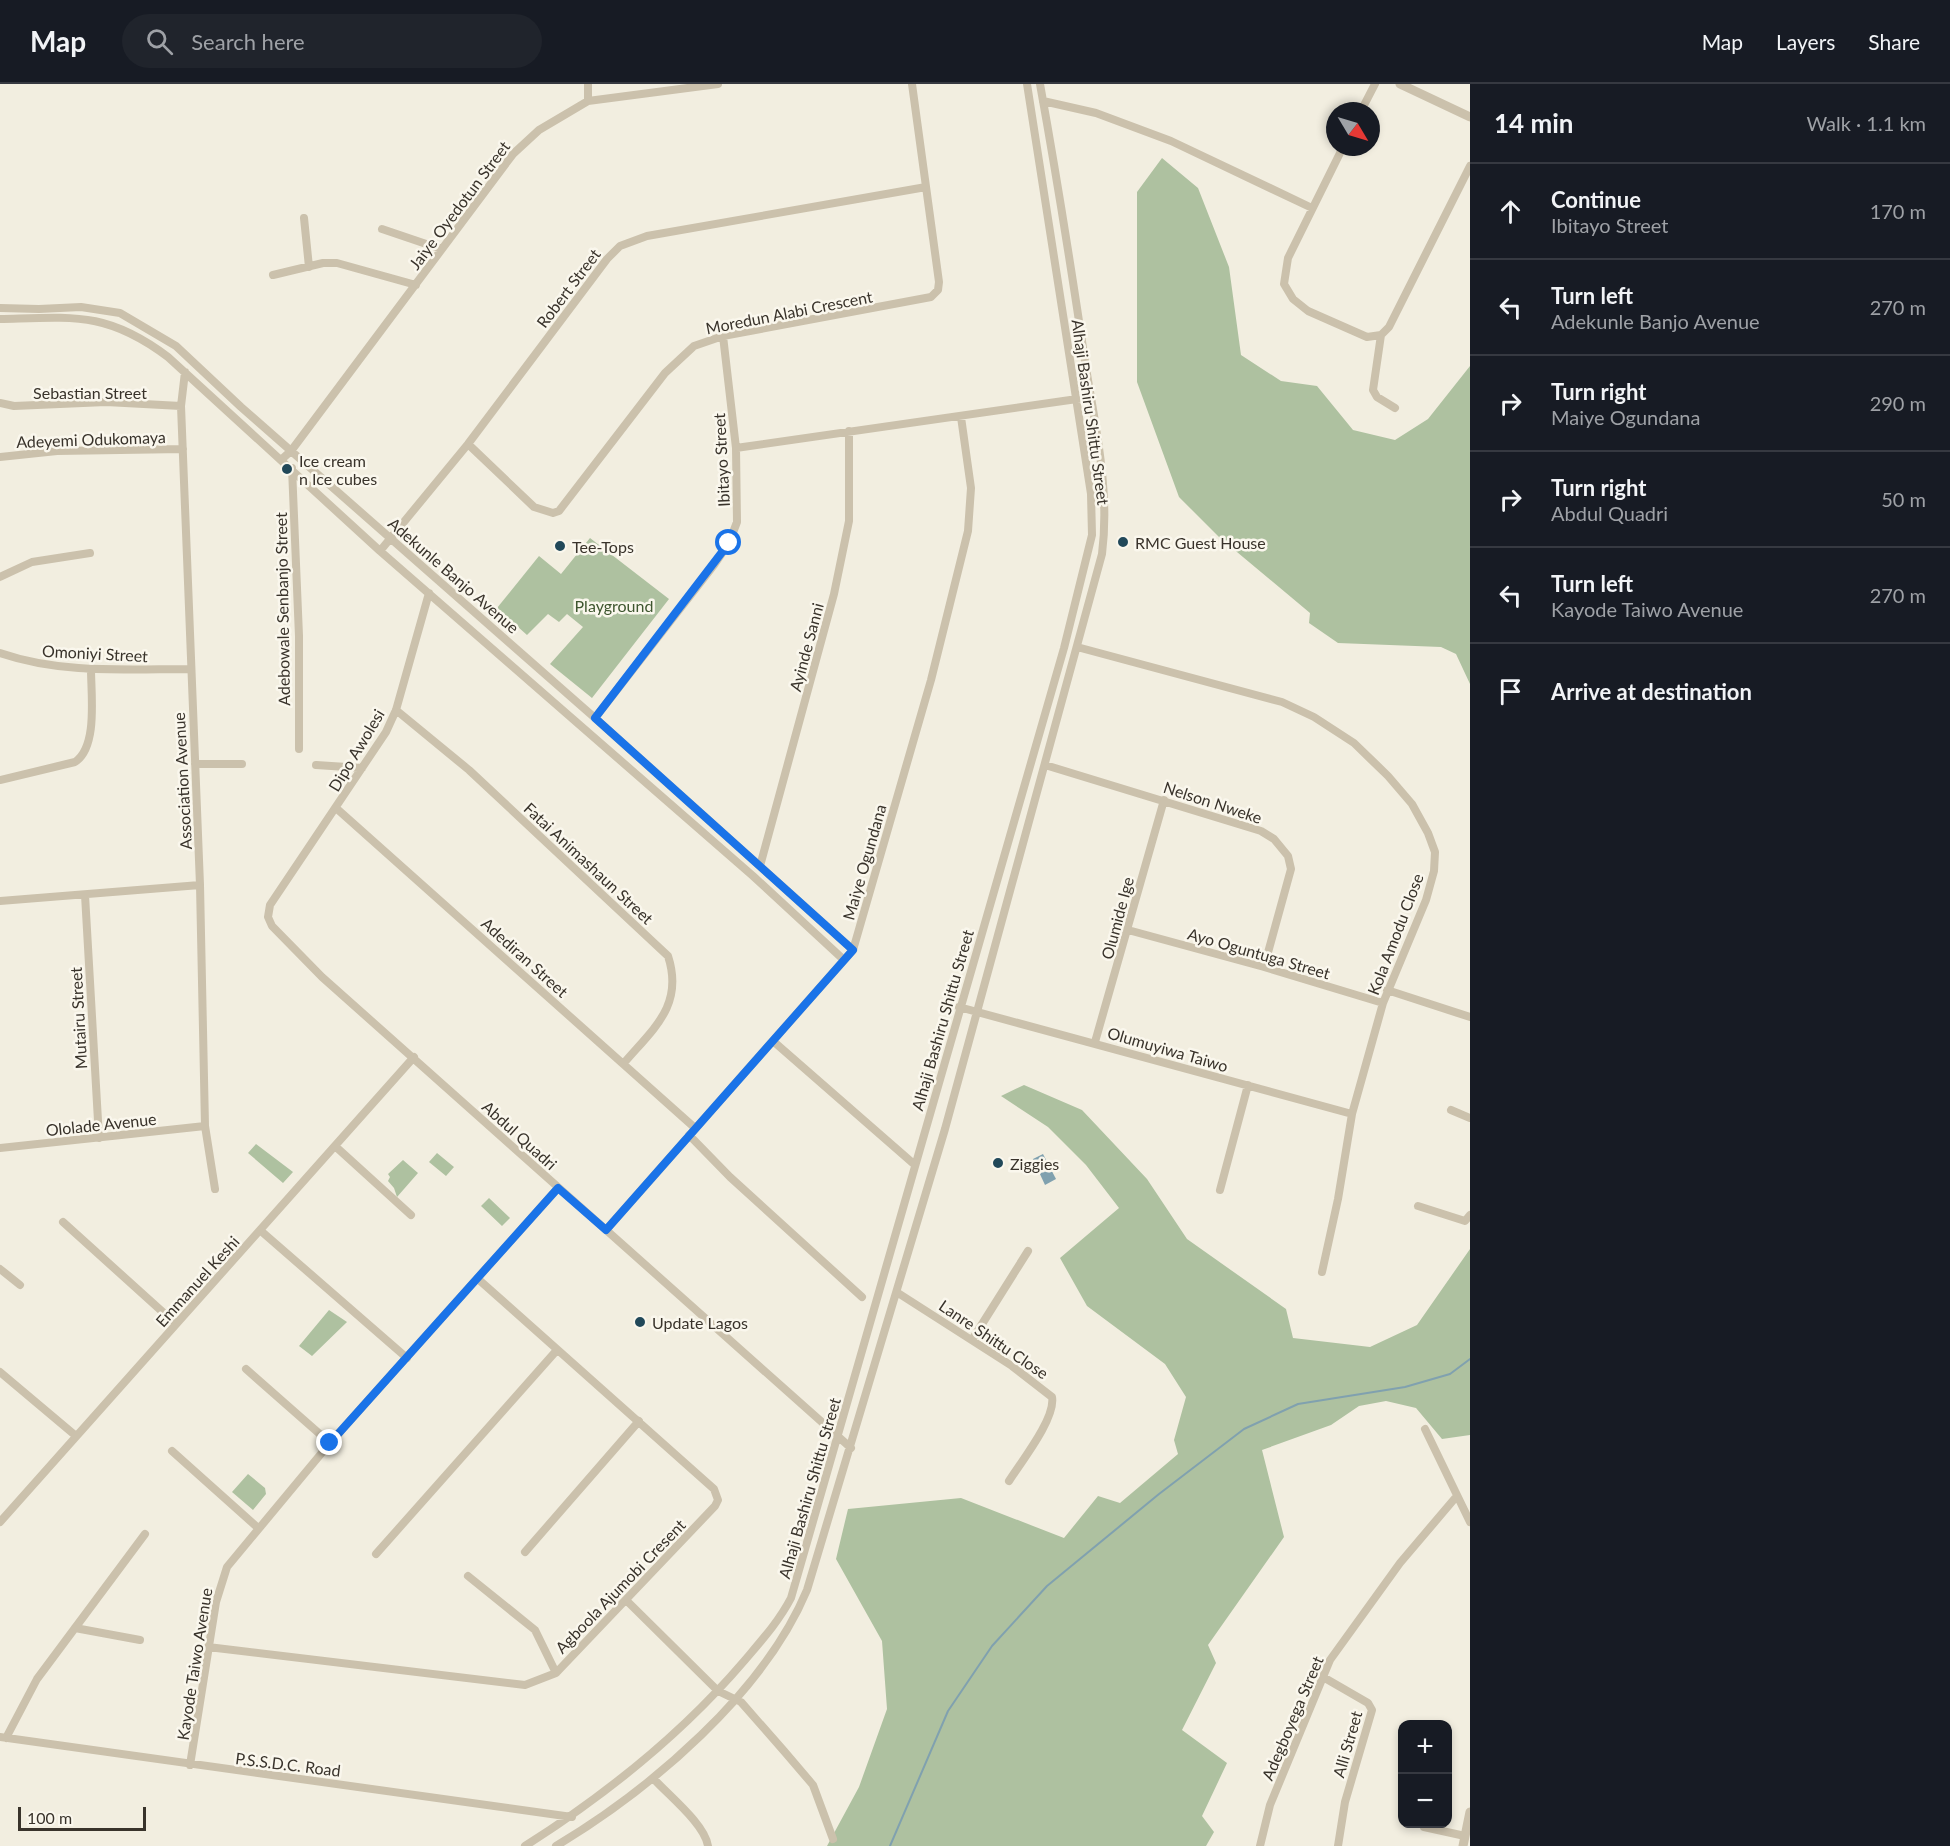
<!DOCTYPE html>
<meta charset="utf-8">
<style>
body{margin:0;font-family:Lato,sans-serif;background:#20242c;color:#f1f3f6}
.controls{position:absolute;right:18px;bottom:18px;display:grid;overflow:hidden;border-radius:12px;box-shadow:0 3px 9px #0003}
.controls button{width:54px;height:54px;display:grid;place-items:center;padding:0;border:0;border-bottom:2px solid #363941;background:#171b24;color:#f1f3f6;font:30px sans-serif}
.compass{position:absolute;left:1326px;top:18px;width:54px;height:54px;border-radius:50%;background:#171b24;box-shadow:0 3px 9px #0003;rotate:128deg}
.scale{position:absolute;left:18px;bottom:15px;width:128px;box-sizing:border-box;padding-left:6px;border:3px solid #39332b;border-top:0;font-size:16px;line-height:21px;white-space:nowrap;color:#39332b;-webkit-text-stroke:4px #faf7ed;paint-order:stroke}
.stop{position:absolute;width:18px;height:18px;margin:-14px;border:4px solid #1a73e8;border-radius:50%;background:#fff}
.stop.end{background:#1a73e8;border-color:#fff;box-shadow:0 2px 6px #0008}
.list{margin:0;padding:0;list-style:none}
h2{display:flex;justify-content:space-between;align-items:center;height:78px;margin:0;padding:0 24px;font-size:26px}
h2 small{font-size:20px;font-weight:400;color:#9ea1a6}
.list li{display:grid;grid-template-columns:39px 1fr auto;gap:18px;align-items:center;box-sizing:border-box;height:96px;padding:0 24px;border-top:2px solid #363941}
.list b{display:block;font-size:22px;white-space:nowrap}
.list p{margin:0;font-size:20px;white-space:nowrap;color:#9ea1a6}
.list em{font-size:20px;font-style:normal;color:#9ea1a6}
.icon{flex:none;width:33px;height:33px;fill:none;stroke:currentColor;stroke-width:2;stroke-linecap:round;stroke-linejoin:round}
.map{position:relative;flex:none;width:1470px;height:1762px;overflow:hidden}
header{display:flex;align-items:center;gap:36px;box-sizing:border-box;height:84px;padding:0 30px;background:#171b24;border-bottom:2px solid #363941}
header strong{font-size:28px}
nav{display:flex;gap:33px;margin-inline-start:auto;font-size:21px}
.search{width:420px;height:54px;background:#20242c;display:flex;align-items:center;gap:15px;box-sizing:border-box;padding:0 21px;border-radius:33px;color:#9ea1a6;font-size:22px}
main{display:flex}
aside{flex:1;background:#171b24}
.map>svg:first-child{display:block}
.green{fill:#aec1a0}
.water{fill:#80a1af}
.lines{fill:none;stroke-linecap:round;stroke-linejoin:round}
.stream{stroke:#80a1af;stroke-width:2}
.minor{stroke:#cbc1ac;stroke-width:8}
.tertiary{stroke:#cbc1ac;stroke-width:9}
.route{stroke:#1a73e8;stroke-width:8}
.poi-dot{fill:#214859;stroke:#faf7ed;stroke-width:2}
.labels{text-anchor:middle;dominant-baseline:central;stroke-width:5;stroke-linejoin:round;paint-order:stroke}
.street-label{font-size:16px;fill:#39332b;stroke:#faf7ed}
.poi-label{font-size:16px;fill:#39332b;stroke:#faf7ed;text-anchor:start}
.park-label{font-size:16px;fill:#3e562f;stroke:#faf7ed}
</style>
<header>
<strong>Map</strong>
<div class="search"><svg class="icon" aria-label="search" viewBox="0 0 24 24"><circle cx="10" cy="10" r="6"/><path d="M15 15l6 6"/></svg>Search here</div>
<nav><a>Map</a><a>Layers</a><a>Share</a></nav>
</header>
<main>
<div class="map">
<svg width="1470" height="1762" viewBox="0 0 1470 1762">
<rect width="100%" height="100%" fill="#f2eee0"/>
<!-- green -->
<path class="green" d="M1162,74L1198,104L1229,183L1241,271L1281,297L1317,302L1353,346L1395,356L1428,335L1470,282V600L1456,570L1441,563L1338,559L1309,539L1310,529L1219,453L1179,413L1137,298V108Z
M590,454L669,515L592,614L550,580L583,543L567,530L559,538L548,530L527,551L497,524L539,472L561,490Z
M1024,1001L1082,1026L1147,1095L1187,1155L1286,1225L1293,1254L1370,1263L1417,1241L1470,1165V1351L1442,1355L1416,1324L1386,1317L1359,1322L1331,1341L1262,1366L1284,1453L1208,1561L1216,1579L1182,1646L1227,1679L1202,1732L1214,1748L1206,1762H827L859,1703L887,1625L882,1557L836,1475L848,1425L961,1414L1064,1454L1098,1412L1120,1419L1178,1370L1174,1356L1186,1313L1165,1280L1087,1222L1060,1174L1119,1124L1086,1081L1048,1043L1001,1012Z
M256,1060L293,1088L283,1099L248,1069Z
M437,1069L454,1083L446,1092L429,1078Z
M403,1076L418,1089L397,1113L394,1104L388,1097L390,1093L388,1090Z
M489,1114L510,1134L502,1142L481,1122Z
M329,1226L347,1238L312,1272L299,1262Z
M248,1390L265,1404L266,1410L253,1426L232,1408Z"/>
<!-- water -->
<path class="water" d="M1043,1070L1056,1095L1045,1101L1033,1075Z"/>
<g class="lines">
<!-- stream -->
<path class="stream" d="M890,1762L948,1627L992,1562L1047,1502L1159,1410L1244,1345L1298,1320L1405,1303L1450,1290L1470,1275"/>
<!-- minor -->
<path class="minor" d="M588,17V0
M1043,17L1096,29L1171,57L1312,124
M1361,27L1375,0
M1343,63L1288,174L1284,200L1293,215L1308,227L1367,253L1381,251L1389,243L1470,82
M304,134L309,183
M382,145L441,165
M273,191L323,179H337L416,201
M0,224L39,225L81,223L120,229L176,262L241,323L595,634L853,866
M0,235C73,233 107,227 168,273L380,467L753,792L844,876
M1381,251L1373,306L1377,313L1395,324
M185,288L181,322L200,801L205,1042L215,1105
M0,319L14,322L106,318L181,322
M468,360L534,423L553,429L559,427L665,289L694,262L723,252L931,213L938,206L939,198L912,0
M736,364L1091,313
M0,373L57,367L183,365
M282,375L291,367L513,70L539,46L588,17L718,0
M292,384L299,552V665
M380,467L468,360L607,175L620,162L647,152L926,103
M0,493L32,478L90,469
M429,509L396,626L386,648L270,821L268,833L272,842L322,893L851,1364
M1077,563L1282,618L1314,633L1354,659L1388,692L1412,720L1428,749L1435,768L1434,787L1426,816L1383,919L1352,1030L1338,1115L1322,1188
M0,569C61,590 126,585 190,585
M396,626L469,686L668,872C684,921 654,944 624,979
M595,634L714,481L729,459L737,438L736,364L723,252
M195,680H242
M316,681L362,684
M1045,681L1261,747L1274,755L1288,772L1291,785L1264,883
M0,696L75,678C98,663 91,611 91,585
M336,724L695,1044
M760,782L834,510L849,437V347
M85,811L99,1054
M0,817L200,801
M1128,846L1264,883L1383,919
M1387,906L1470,933
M959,923L1352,1030
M773,957L915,1081
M1095,958L1164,716
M1451,1026L1470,1034
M689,1051L730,1093L862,1213
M335,1062L411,1131
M0,1064L205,1042
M1220,1106L1248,1001
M1418,1122L1465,1137L1470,1131
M63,1138L176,1240
M606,1146L853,866L931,596L968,447L971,404L961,333
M261,1147L407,1274
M0,1185L20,1201
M898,1209L1012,1282L1052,1313C1056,1334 1021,1378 1009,1397
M972,1256L1028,1167
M246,1285L330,1359
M0,1288L76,1352
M1425,1345L1470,1438
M172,1367L257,1443
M0,1438L414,973
M525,1468L639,1337
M376,1470L557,1266
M468,1492L535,1546L556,1589
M627,1517L718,1607L741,1618L784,1667L813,1701L833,1755
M75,1544L140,1556
M208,1563L525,1601L556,1589L715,1422L718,1416L714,1405L478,1195
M1323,1593L1368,1619L1372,1626L1345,1718L1338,1762
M0,1653L572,1733
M6,1654L37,1595L145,1450
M190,1681L216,1518L227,1483L330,1359L558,1104
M653,1694C668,1711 705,1740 708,1762
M1424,1743L1465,1752
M525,1762C607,1710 682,1650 745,1576C762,1556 779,1537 791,1514L1064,564L1092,451L1091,410L1027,0
M556,1762C651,1705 764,1609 807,1506L945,1045L1102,470C1110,408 1096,345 1086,284C1072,189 1057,94 1040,0
M1260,1762L1270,1721L1330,1576L1400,1479L1456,1413"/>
<!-- tertiary -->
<path class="tertiary" d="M1400,0L1470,33
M1463,1762L1470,1728"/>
</g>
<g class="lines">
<!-- route -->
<path class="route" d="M330,1359L558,1104L606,1146L853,866L595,634L729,459"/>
</g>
<!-- markers -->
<g class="poi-dot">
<circle cx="287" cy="385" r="6"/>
<circle cx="1123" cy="458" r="6"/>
<circle cx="560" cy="462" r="6"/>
<circle cx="998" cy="1079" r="6"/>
<circle cx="640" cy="1238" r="6"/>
</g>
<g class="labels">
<!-- street labels -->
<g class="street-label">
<text transform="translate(459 121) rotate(-53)">Jaiye Oyedotun Street</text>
<text transform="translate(568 204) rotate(-53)">Robert Street</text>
<text transform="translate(789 228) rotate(-11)">Moredun Alabi Crescent</text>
<text x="90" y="308">Sebastian Street</text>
<text transform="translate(1091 328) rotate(82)">Alhaji Bashiru Shittu Street</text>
<text transform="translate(91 355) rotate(-2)">Adeyemi Odukomaya</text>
<text transform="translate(721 376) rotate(-93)">Ibitayo Street</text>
<text transform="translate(454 491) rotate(41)">Adekunle Banjo Avenue</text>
<text transform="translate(282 525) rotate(-91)">Adebowale Senbanjo Street</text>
<text transform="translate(806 563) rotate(-75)">Ayinde Sanni</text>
<text transform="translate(95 569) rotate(3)">Omoniyi Street</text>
<text transform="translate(356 666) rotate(-59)">Dipo Awolesi</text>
<text transform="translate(182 697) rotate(-93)">Association Avenue</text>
<text transform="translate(1213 718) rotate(18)">Nelson Nweke</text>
<text transform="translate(864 778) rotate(-74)">Maiye Ogundana</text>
<text transform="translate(589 779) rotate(43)">Fatai Animashaun Street</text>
<text transform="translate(1117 834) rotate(-75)">Olumide Ige</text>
<text transform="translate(1395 850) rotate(-69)">Kola Amodu Close</text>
<text transform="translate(1259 869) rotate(16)">Ayo Oguntuga Street</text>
<text transform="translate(525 873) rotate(42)">Adediran Street</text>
<text transform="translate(78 934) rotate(-93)">Mutairu Street</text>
<text transform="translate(942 936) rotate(-74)">Alhaji Bashiru Shittu Street</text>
<text transform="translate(1168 965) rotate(16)">Olumuyiwa Taiwo</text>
<text transform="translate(101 1040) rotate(-6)">Ololade Avenue</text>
<text transform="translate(520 1051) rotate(42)">Abdul Quadri</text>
<text transform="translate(197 1197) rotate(-48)">Emmanuel Keshi</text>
<text transform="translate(994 1255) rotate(34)">Lanre Shittu Close</text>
<text transform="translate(809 1404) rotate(-74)">Alhaji Bashiru Shittu Street</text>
<text transform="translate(620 1502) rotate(-46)">Agboola Ajumobi Cresent</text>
<text transform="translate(194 1580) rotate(-81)">Kayode Taiwo Avenue</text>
<text transform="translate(1292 1634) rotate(-67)">Adegboyega Street</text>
<text transform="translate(1347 1660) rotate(-74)">Alli Street</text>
<text transform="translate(288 1680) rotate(7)">P.S.S.D.C. Road</text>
</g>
<!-- poi labels -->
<g class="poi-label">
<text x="299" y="376">Ice cream<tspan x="299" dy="18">n Ice cubes</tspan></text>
<text x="1135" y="458">RMC Guest House</text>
<text x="572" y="462">Tee-Tops</text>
<text x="1010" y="1079">Ziggies</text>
<text x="652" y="1238">Update Lagos</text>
</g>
<!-- park labels -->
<g class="park-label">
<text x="614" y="521">Playground</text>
</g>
</g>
</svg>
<div class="controls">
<button>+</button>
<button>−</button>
</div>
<svg class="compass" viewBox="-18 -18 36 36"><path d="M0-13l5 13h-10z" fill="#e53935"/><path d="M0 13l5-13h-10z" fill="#9ea1a6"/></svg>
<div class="scale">100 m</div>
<div class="stop" style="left:729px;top:459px"></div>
<div class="stop end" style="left:330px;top:1359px"></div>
</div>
<aside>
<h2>14 min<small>Walk · 1.1 km</small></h2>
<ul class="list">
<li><svg class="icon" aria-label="ahead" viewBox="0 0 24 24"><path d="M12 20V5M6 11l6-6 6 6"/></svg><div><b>Continue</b><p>Ibitayo Street</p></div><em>170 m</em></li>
<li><svg class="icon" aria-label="left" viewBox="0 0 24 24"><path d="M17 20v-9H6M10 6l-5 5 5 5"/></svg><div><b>Turn left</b><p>Adekunle Banjo Avenue</p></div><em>270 m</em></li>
<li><svg class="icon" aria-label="right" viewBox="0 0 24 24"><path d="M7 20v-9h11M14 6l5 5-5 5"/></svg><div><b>Turn right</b><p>Maiye Ogundana</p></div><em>290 m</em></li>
<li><svg class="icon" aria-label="right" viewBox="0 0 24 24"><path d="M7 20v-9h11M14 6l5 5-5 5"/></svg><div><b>Turn right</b><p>Abdul Quadri</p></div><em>50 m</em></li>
<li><svg class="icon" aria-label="left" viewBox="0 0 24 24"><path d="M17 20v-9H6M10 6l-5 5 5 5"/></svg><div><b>Turn left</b><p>Kayode Taiwo Avenue</p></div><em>270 m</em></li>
<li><svg class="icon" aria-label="arrive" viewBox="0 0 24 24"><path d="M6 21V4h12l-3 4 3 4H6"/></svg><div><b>Arrive at destination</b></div></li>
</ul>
</aside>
</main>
